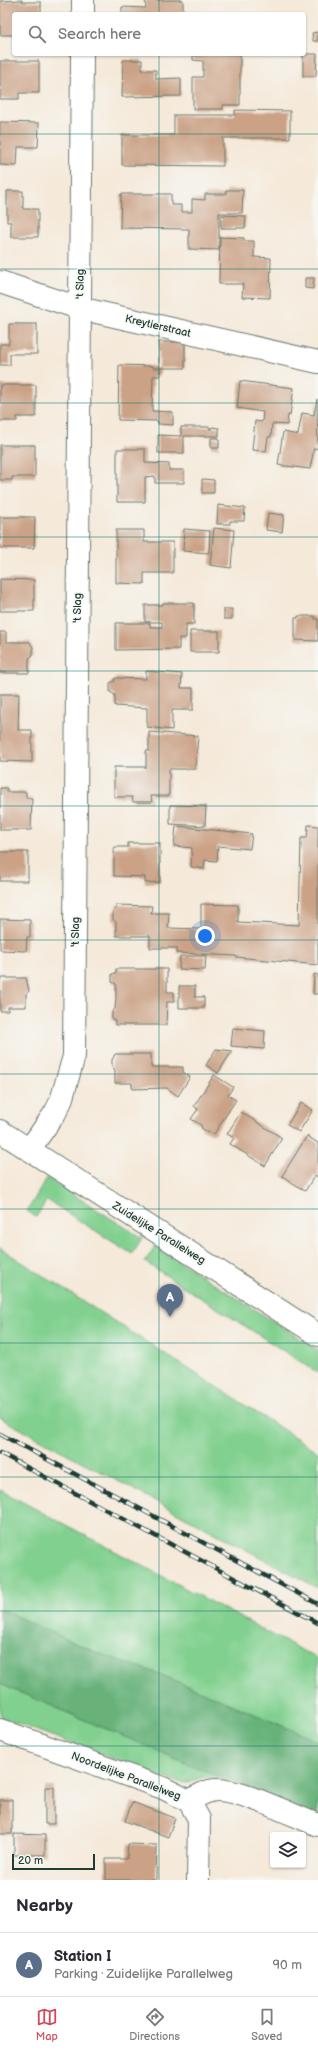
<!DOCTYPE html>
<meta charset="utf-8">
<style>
body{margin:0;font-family:"Balsamiq Sans",sans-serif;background:#f7f7f7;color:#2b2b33}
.controls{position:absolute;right:12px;bottom:12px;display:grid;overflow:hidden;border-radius:4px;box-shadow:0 1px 3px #0004}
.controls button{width:36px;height:36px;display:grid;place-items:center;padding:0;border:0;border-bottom:1px solid #e1e1e2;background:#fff;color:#2b2b33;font:20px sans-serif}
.scale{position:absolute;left:12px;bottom:10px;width:83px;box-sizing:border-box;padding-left:4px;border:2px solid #1f3d34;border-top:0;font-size:11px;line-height:14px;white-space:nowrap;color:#1f3d34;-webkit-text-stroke:3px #f6f6f2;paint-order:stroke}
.you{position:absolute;left:205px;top:936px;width:14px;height:14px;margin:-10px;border:3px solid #fff;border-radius:50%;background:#1a73e8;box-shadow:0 0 0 6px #1a73e833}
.badge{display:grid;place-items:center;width:26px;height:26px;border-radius:50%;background:#d1495b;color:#fff;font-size:13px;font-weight:700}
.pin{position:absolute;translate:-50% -33px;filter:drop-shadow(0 1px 2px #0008)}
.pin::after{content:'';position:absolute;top:21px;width:14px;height:12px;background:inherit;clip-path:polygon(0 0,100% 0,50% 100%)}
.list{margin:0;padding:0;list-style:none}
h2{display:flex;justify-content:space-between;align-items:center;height:52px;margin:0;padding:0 16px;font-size:17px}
h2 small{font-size:13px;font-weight:400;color:#7c7c81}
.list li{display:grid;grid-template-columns:26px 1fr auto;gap:12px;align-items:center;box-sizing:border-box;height:64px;padding:0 16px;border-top:1px solid #e1e1e2}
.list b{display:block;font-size:15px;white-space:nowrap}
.list p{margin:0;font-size:13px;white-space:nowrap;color:#7c7c81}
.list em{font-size:13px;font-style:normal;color:#7c7c81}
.icon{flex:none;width:22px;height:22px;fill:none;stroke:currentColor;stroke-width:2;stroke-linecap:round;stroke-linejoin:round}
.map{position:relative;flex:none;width:318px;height:1880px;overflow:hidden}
.search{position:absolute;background:#fff;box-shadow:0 1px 3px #0004;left:12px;right:12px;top:12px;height:44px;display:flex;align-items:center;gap:10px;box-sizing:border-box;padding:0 14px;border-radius:4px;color:#7c7c81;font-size:15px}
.sheet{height:116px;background:#fff}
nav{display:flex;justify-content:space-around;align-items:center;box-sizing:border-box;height:56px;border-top:1px solid #e1e1e2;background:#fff;font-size:11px;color:#7c7c81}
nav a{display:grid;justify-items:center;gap:2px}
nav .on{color:#d1495b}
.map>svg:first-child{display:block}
.green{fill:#81d08f;stroke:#508662}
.forest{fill:#68b27a;stroke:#447857}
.building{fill:#cba286}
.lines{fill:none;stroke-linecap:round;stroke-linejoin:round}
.street-casing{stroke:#6a796e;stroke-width:24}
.street{stroke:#fff;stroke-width:22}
.rail-casing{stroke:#1f3d34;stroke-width:4.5}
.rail{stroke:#f6f6f2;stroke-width:3;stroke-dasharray:9;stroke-linecap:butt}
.grid{fill:none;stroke:#0f766e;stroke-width:1;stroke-opacity:0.55}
.labels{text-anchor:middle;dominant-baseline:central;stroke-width:3;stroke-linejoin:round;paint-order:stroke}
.street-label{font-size:11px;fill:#1f3d34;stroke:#f6f6f2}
</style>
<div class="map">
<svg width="318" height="1880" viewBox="0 0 318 1880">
<rect width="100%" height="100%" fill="#f6f6f2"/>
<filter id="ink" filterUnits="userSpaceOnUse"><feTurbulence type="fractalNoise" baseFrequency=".025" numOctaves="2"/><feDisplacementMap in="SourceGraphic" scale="8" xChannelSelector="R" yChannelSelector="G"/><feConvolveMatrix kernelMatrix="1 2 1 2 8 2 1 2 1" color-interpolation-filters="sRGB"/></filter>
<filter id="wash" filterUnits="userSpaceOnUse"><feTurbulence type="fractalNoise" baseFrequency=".012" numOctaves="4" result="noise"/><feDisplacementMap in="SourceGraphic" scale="16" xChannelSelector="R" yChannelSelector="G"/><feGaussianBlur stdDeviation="0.9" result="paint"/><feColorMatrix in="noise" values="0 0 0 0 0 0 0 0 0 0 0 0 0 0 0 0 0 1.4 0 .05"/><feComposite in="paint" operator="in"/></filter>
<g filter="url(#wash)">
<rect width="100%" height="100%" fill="#f5e9d9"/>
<!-- green -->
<path class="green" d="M47,1178L142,1238L132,1254L47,1200L36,1217L27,1211Z
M155,1246L318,1350V1373L145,1262Z
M0,1248L318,1452V1588L0,1418Z
M0,1490L318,1659V1741L157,1673L98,1653L0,1609Z
M0,1684L224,1779L205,1777L184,1783L173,1781L0,1717Z"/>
<!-- forest -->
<path class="forest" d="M0,1609L98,1653L157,1673L318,1741V1816L224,1779L0,1684Z"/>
<g id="blocks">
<!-- building -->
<path class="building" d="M22,0V2H41V14H14V35H0V1Z
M145,0H183V14H119L122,12V7L146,8Z
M318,32V41H313L312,33Z
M193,54H240V105H223V109H193V77H203V61L193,60Z
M303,54H317L316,76H303Z
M123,60H142V70H156V79L181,78V96L122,97Z
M0,61H39V93H19V99H0Z
M235,110L290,111V138H223V166L122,165V135H174V115H235Z
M0,122L39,123L38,147H18L17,166L0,165Z
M226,190H243L242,213H219V250L189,249V229L120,228L121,194H171V205H181V212H192V199L205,200V194H226Z
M7,191H23V209H38V237H11V222H7Z
M221,215L246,216L245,228H221Z
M220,237L244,238V241H254V257L271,258L270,298L242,297L243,284H219Z
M305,278H314L313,289L305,288Z
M9,324H37V354H10V365H0V344H9Z
M159,342H185V368H160V376H153L152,411L173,412V425L158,424V421L118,420L119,365L153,366V368H159Z
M240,381L294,388L290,415H288L287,425L272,424L271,437H268L266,451L252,450L255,421L262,422L263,412L237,408Z
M0,385H36V417H17V421H0Z
M317,399L318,449L314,448L310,469L278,465L283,432L298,435L302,413L314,415Z
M181,427H210V430L212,427L219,428V436H184V453H158V435L181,436Z
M211,438H219V448H211Z
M0,445H35V477H12V480H0Z
M117,449H145V463L169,464V470H184V483H155V476L145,477V502H117Z
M202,479L214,480V493H202Z
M218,505L245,508L244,521H230V524H217Z
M268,513L284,515L282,532L266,530Z
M0,517H35L34,548H0Z
M214,528L234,530L231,568L210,565Z
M184,529L210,531L209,553L183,551Z
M116,530H144V542H173V573H144V584L116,583Z
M0,579L34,580V611H0Z
M163,603H194V624H186V638H179V649L116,650V623H150V627H162V622H145V605H163Z
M224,609H232V619H224Z
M298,616H315V619H318V641L295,640V618H298Z
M190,631H219V652H190Z
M0,632H6V642H30L33,648V655L29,658V673H0Z
M146,671L182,674L181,688H193V710H172V730L147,727V708L115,706V695L110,692V683L115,681V678L146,679Z
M0,694H19L18,730H32V762L0,761Z
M149,732L198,736L195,769H169V796H151L152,802H133L132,797H114V767H146V751H149Z
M0,788H7V792H26V798H32L31,830H0Z
M170,805L206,806L205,826L170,824Z
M308,825L318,826V965L236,957V956L177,953V948H150V936H116V922L113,919V912L116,909V905L152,906L151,913H169L168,928L201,929V904L238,905V922L299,925L301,838H307Z
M176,826L252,834L250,849L218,846L217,861L205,860L204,869L191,867L192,848L174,846Z
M128,843H160V882L145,883V877L114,876V847H128Z
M0,852H28V881H0Z
M0,919L30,920V937H27L26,951L0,950Z
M180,956H206L205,970L179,969Z
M116,969H167V992H174V1002H167L166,1025H115V1021L112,1019V1011L115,1009L116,997V984L112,982V974L116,973Z
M314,974L318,975V994H313Z
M0,978H26L29,991L26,994V1007H8V1011H0Z
M179,986H195V997H204V1008H179Z
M233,1028L265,1031L264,1049L231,1046Z
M216,1049L232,1051L218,1073L206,1065Z
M115,1054H151V1067H183V1072L190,1077L178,1096L167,1088L132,1089V1083H115V1070L112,1067V1060Z
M214,1075L233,1087L228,1095L236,1100L214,1134L202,1129L201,1125L191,1119L198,1109L194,1106Z
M301,1103L313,1110L299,1132L287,1125Z
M241,1112L282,1138L265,1166L230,1144L234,1138L227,1134Z
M307,1136L318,1143V1178L315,1175L305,1191L282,1176Z
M45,1787H54V1824H45Z
M0,1800H12V1834H0Z
M132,1802L175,1818L168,1837L125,1821Z
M14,1834L45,1835V1855H14Z
M128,1844L157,1845L156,1880H106V1859H127Z"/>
</g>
</g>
<g filter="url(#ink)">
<use href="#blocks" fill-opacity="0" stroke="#6a796e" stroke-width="1"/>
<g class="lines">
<defs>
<path id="street" d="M83,14V0
M0,282L79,308L318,362
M0,1131L318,1335
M29,1150L55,1113L61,1101L74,1056L82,54
M0,1730L163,1788L189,1801L199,1819L198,1880
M189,1801C198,1796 205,1791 215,1790C238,1788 294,1816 318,1825"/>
</defs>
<!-- street casing -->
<use href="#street" class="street-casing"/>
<!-- street -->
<use href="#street" class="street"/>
<defs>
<path id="rail" d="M0,1434L318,1604
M0,1453L318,1623"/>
</defs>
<!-- rail casing -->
<use href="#rail" class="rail-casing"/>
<!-- rail -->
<use href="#rail" class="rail"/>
</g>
</g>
<!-- grid -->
<path class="grid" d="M159,0V14M159,54V1880M0,134H318M0,269H318M0,403H318M0,537H318M0,671H318M0,806H318M0,940H318M0,1074H318M0,1209H318M0,1343H318M0,1477H318M0,1611H318M0,1746H318"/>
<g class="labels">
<!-- street labels -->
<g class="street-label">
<text transform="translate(80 284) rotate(-89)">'t Slag</text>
<text transform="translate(158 326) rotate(13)">Kreytierstraat</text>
<text transform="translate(77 608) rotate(-90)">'t Slag</text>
<text transform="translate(75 932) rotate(-90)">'t Slag</text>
<text transform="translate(159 1233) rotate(32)">Zuidelijke Parallelweg</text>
<text transform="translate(126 1776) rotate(21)">Noordelijke Parallelweg</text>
</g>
</g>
</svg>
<div class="controls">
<button><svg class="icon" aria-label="layers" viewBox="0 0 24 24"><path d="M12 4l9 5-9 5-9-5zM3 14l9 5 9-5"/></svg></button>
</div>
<div class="scale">20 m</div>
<div class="you"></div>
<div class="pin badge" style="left:170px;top:1317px;background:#5c6f8a">A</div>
<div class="search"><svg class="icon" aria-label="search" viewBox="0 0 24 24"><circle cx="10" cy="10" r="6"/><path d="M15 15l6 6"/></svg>Search here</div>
</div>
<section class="sheet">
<h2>Nearby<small></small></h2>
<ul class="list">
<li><span class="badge" style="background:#5c6f8a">A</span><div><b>Station I</b><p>Parking · Zuidelijke Parallelweg</p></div><em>90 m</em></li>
</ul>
</section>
<nav>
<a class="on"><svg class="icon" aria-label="map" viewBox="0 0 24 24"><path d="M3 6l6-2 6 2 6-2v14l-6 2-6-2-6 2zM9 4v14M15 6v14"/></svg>Map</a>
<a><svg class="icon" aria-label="directions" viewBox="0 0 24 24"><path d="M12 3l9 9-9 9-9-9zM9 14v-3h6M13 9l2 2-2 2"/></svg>Directions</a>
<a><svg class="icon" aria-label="saved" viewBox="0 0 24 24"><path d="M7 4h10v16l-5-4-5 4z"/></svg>Saved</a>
</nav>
